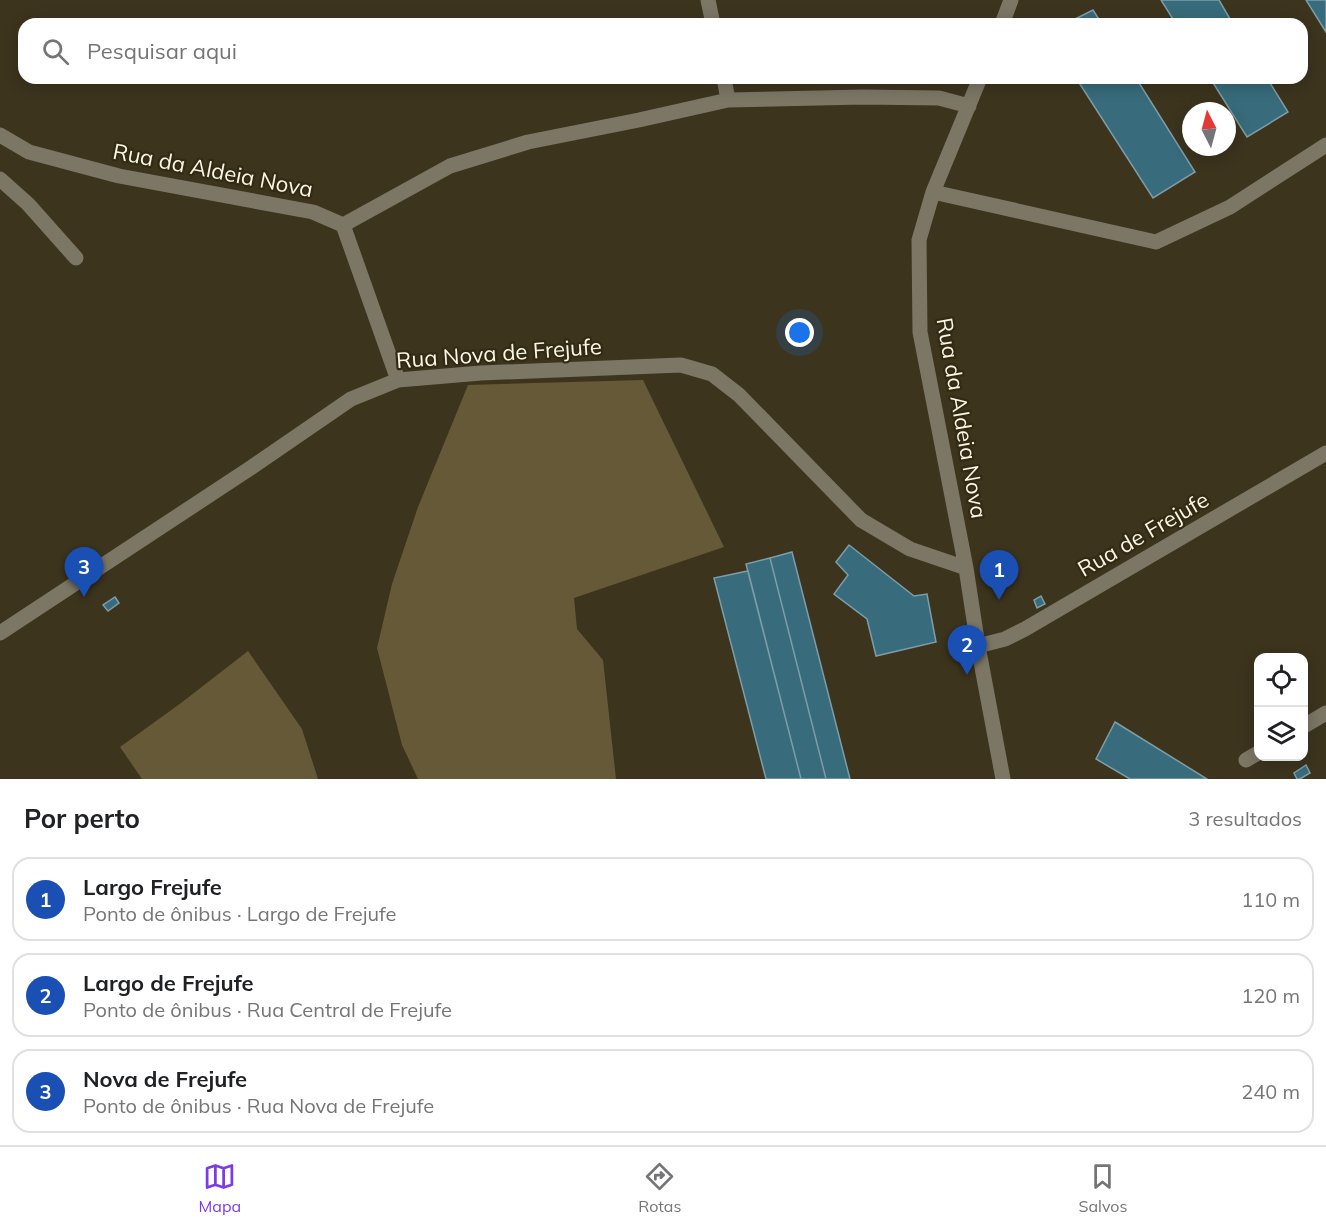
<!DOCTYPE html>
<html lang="pt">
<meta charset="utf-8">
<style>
body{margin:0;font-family:Mulish,sans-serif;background:#f6f6f6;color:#202124}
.controls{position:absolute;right:18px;bottom:18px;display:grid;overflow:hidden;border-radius:12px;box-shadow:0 3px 15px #0003}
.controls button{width:54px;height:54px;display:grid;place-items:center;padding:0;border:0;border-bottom:2px solid #e0e0e0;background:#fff;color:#202124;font:30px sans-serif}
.compass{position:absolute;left:1182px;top:102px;width:54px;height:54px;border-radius:50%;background:#fff;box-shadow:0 3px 15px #0003;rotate:354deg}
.you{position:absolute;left:800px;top:333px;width:21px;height:21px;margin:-15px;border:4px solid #fff;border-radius:50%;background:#1a73e8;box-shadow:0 0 0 9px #1a73e833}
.badge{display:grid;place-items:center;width:39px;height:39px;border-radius:50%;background:#7c3aed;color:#fff;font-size:20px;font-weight:700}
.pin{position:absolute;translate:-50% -50px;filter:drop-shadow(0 2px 3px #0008)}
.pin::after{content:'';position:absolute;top:32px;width:21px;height:18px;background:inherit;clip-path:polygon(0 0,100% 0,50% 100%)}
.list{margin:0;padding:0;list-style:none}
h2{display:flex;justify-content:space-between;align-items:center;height:78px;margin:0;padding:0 24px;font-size:26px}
h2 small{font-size:20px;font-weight:400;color:#757577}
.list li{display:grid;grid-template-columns:39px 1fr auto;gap:18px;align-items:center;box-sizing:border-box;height:84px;margin:0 12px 12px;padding:0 12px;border:2px solid #e0e0e0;border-radius:18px}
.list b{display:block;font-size:22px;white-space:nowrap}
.list p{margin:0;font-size:20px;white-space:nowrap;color:#757577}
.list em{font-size:20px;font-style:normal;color:#757577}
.icon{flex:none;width:33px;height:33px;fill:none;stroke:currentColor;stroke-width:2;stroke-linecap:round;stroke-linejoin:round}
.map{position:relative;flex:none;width:1326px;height:779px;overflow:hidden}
.search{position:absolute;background:#fff;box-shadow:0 3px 15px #0003;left:18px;right:18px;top:18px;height:66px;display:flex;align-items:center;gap:15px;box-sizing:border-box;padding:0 21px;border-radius:18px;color:#757577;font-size:22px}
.sheet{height:366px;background:#fff}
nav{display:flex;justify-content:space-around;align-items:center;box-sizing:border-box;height:84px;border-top:2px solid #e0e0e0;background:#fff;font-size:16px;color:#757577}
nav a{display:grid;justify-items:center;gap:3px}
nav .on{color:#7c3aed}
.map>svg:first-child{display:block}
.green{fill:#655937}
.building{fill:#386b7b;stroke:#7d9da8;stroke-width:1.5}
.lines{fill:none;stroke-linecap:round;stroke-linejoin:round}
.street{stroke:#7c7665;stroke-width:15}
.labels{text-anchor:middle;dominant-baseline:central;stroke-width:4.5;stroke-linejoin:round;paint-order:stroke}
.street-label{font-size:22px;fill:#faf5e6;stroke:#322a13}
</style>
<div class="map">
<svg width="1326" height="779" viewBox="0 0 1326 779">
<rect width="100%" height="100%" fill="#3c341d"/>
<!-- green -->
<path class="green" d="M643,380L724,547L574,598L577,629L603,660L616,779H418L402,745L377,648L392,584L418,507L468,385Z
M248,651L302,729L318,779H142L120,747L181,703Z"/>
<!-- building -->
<path class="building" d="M1161,0H1219L1233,24H1176Z
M1306,0H1326V32Z
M1093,10L1102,24H1065Z
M1076,78H1136L1195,172L1153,198Z
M1210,78H1267L1288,112L1247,137Z
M849,545L914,596L927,594L936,642L876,656L867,619L834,594L848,575L836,562Z
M792,552L850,779H826L770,558Z
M770,558L826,779H801L746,564Z
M748,571L801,779H766L714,578Z
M1041,596L1045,604L1037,608L1034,600Z
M115,597L119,603L108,611L103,605Z
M1115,722L1207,779H1130L1096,759Z
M1306,765L1310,773L1300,779H1297L1294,773Z"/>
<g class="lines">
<!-- street -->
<path class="street" d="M708,0L713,24
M1002,24L1011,0
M724,78L728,100
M980,78L933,192L919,240L920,332L966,568L978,646L1003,779
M0,135L29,152L119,176L313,212L343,225
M0,179L28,204L76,258
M933,192L1156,242L1230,207L1326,145
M343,225L450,166L528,142L639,120L728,100L863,97L939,98L969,106
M343,225L398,380
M0,633L249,469L351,399L398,380L481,373L681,365L712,374L739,395L861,520L910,549L966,568
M978,646L1005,639L1025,629L1326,453
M1304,726L1326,713
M1246,760L1258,753"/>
</g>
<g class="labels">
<!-- street labels -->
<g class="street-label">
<text transform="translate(213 170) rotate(11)">Rua da Aldeia Nova</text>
<text transform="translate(499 353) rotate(-4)">Rua Nova de Frejufe</text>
<text transform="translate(962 418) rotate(80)">Rua da Aldeia Nova</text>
<text transform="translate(1143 534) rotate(-30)">Rua de Frejufe</text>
</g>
</g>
</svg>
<div class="controls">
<button><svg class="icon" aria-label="locate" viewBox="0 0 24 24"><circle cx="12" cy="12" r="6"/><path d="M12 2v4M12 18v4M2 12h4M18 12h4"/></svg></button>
<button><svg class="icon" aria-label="layers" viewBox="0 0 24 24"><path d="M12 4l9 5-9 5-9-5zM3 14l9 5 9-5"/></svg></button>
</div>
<svg class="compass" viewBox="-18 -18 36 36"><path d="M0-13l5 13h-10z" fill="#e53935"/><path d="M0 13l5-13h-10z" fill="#757577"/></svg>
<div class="you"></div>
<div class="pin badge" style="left:999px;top:600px;background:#1a4fb4">1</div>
<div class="pin badge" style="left:967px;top:675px;background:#1a4fb4">2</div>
<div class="pin badge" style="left:84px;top:597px;background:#1a4fb4">3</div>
<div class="search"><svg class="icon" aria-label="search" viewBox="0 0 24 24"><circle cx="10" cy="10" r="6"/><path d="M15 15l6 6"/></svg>Pesquisar aqui</div>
</div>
<section class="sheet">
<h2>Por perto<small>3 resultados</small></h2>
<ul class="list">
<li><span class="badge" style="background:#1a4fb4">1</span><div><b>Largo Frejufe</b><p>Ponto de ônibus · Largo de Frejufe</p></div><em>110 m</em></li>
<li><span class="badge" style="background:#1a4fb4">2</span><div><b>Largo de Frejufe</b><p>Ponto de ônibus · Rua Central de Frejufe</p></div><em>120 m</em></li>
<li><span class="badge" style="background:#1a4fb4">3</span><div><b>Nova de Frejufe</b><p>Ponto de ônibus · Rua Nova de Frejufe</p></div><em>240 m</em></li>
</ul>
</section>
<nav>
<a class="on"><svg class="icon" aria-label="map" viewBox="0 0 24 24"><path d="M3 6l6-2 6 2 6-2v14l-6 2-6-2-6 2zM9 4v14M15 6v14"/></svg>Mapa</a>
<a><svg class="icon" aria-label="directions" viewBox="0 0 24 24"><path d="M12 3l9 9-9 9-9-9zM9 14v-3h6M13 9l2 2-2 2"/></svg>Rotas</a>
<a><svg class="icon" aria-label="saved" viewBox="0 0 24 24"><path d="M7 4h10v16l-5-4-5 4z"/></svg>Salvos</a>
</nav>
